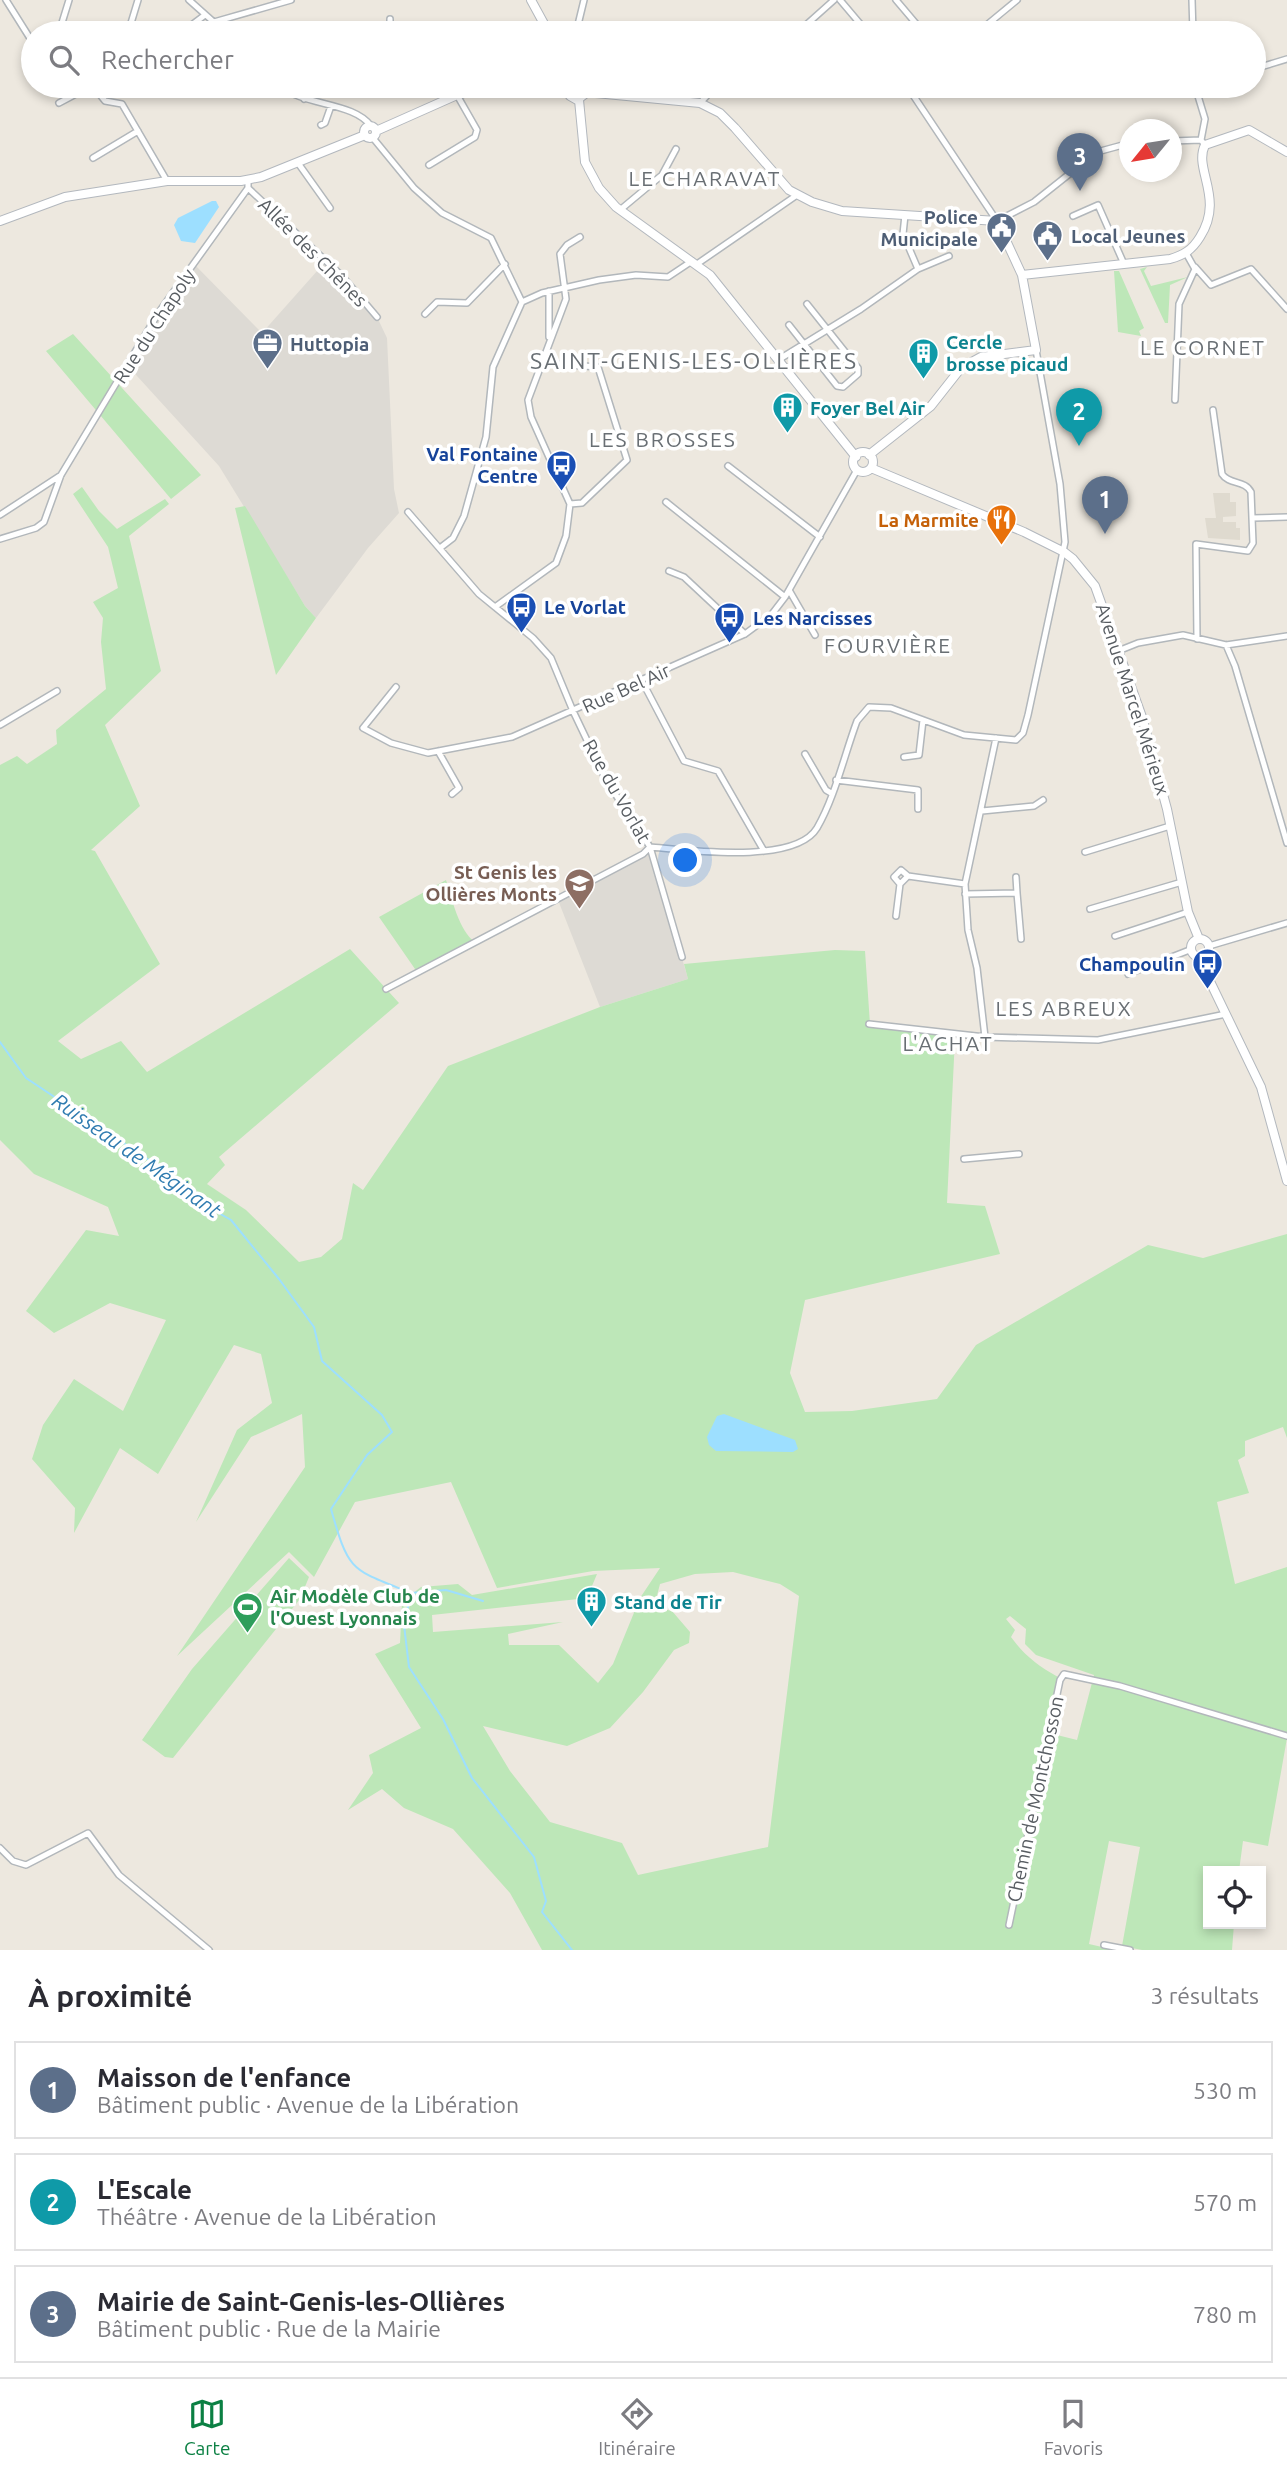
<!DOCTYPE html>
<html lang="fr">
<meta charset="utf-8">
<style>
body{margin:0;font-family:Ubuntu,sans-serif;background:#f7f7f7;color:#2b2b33}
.controls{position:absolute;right:21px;bottom:21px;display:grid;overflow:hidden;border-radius:0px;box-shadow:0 4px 10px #0003}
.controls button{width:63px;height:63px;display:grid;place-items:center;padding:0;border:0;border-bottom:2px solid #e1e1e2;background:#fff;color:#2b2b33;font:35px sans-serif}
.compass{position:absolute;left:1119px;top:119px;width:63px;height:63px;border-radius:50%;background:#fff;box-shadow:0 4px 10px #0003;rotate:240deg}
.you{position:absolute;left:686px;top:861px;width:24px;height:24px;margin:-18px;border:5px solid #fff;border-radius:50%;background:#1a73e8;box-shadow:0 0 0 10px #1a73e833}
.badge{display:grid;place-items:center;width:46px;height:46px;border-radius:50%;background:#0b8043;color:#fff;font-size:23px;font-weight:700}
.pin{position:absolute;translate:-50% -58px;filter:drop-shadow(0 2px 4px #0008)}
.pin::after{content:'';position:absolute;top:37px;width:24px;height:21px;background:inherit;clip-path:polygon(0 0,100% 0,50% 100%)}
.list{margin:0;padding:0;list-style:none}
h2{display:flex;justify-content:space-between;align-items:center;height:91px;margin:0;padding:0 28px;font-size:30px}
h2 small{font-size:23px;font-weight:400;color:#7c7c81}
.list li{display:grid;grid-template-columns:46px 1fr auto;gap:21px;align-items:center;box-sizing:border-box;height:98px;margin:0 14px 14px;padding:0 14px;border:2px solid #e1e1e2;border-radius:0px}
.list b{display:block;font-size:26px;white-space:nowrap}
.list p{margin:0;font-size:23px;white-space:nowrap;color:#7c7c81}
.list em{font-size:23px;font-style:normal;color:#7c7c81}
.icon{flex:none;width:38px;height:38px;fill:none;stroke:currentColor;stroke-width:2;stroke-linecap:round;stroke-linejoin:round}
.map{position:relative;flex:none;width:1287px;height:1950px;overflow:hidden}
.search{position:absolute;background:#fff;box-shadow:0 4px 10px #0003;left:21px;right:21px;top:21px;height:77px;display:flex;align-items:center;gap:18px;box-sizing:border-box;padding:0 24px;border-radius:38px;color:#7c7c81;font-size:26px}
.sheet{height:427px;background:#fff}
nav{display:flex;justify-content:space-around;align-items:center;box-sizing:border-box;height:98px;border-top:2px solid #e1e1e2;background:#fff;font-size:19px;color:#7c7c81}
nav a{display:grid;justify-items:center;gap:4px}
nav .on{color:#0b8043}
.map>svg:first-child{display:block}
.industrial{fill:#dddad4}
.education{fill:#dfdacf}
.green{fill:#bde7b8;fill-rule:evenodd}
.water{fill:#9ddfff}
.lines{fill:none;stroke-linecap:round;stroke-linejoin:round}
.stream{stroke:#9ddfff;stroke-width:2}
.street-casing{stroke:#b2b7bb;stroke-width:8}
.secondary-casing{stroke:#b3b8be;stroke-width:10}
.street{stroke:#fff;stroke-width:5}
.secondary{stroke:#fff;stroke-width:8}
.labels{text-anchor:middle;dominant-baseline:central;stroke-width:7;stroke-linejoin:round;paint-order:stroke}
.service-label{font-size:19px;font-weight:bold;fill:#4e5e75;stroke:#fff;text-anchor:start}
.street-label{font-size:19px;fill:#585d62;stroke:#fff}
.culture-label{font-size:19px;font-weight:bold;fill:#0d838f;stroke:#fff;text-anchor:start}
.transit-label{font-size:19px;font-weight:bold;fill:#164399;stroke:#fff;text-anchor:end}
.food-label{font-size:19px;font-weight:bold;fill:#c56008;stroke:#fff;text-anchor:end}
.education-label{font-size:19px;font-weight:bold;fill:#785e54;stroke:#fff;text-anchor:end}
.leisure-label{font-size:19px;font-weight:bold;fill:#27864d;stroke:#fff;text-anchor:start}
.neighbourhood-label{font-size:21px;letter-spacing:2px;fill:#696f74;stroke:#fff}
.water-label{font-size:21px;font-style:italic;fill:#307cb0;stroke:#fff}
.quarter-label{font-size:23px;letter-spacing:2px;fill:#696f74;stroke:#fff}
</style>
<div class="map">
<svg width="1287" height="1950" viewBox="0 0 1287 1950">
<rect width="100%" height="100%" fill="#ede8df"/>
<!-- industrial -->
<path class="industrial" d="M326,261L377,317L387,338L394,489L399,513L368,548L316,618L305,606L219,466L127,365L194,264L262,333Z
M650,847L688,979L600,1007L558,900Z"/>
<!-- education -->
<path class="education" d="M1213,493H1230V502H1236V516L1223,517V522H1236V528H1240V540L1208,538L1205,518H1216Z"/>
<!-- green -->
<path class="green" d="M1147,267L1144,271L1151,286L1188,277L1170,285L1168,323H1165L1140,269Z
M1114,271H1119L1144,328L1139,331L1141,336L1118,332Z
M73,334L201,475L171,499L46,351Z
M82,487L99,511L117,529L165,499L169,504L129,536L161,671L105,725L140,806L91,850L95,851L160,964L58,1041L81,1059L121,1041L147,1072L350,949L399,1003L219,1157L225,1165L207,1184L246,1210L299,1262L321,1257L342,1239L353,1183L363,1190L448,1066L600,1007L688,979L684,964L835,950L865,951L870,1024L955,1038L947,1203L985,1206L1000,1254L805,1300L790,1373L805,1412L852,1411L937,1399L976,1345L1148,1245L1203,1258L1287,1234V1438L1283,1427L1245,1441V1456L1238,1460L1249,1493L1217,1502L1235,1584L1287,1567V1738L1268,1846L1243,1841L1239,1871H1208V1924H1234L1232,1950H1142L1122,1946L1140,1847L1109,1841L1089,1944L1115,1950H542L510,1893L453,1829L404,1808L382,1789L348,1810L373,1773L369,1755L421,1728L375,1654L400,1643L402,1602L421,1587L458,1584L472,1595L597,1574L587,1598L432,1615L433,1632L563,1622L508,1634L509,1645H559L598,1683L613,1664L640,1598L660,1568L593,1571L497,1588L451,1482L355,1502L314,1577L289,1552L177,1656L305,1467L302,1414L251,1437L196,1522L237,1430L272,1403L261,1354L234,1345L158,1474L120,1448L74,1533L75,1508L32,1459L43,1425L74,1379L123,1411L166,1320L110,1303L54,1333L26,1311L86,1230L119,1236L108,1207L34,1174L0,1140V765L17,756L27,764L57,744L56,730L106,689L101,642L103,618L93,602L118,588L108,547L73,494ZM733,1572L780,1584L799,1596L768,1847L638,1875L622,1843L550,1822L510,1771L483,1726L567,1746L610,1728L643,1692L674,1650L689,1643L690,1632L672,1611L654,1607L660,1584L695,1574ZM1010,1616L1026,1629L1025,1644L1036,1655L1094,1675L1077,1740L1045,1732L1058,1677C1038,1666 1024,1655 1011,1637L1015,1630L1006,1619Z
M245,506L305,606L316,618L276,675L235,508Z
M446,880C452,899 459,931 475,942L414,974L415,969L379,917Z
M289,1558L309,1577L300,1599L173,1758L165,1757L142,1740L192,1669Z"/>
<!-- water -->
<path class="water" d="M212,201H216L219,207L195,243L181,241L174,225L178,218Z
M724,1414L795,1440L798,1449L793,1452L716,1451L709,1445L707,1437L717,1416Z"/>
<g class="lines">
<!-- stream -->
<path class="stream" d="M0,1042L26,1078L185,1184L196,1200L231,1220L279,1279L314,1327L322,1361L382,1415L392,1432L367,1455L331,1509C349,1573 351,1569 411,1593L404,1625L409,1667L443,1719L472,1778L534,1857L546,1901L542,1912L572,1950
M411,1593L446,1590L483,1601"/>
<defs>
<path id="street" d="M6,0L33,43
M189,0L226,33
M840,0L868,33
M896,0L924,33
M1192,0L1193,33
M214,22L291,0
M63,33L61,26L69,0
M128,33L138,0
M181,33L205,15
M390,33V19
M576,33L584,0
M797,33L834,0
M977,33L1017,0
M1254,69L1287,59
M93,86L105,101L122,104L167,181
M280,86C304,106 354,102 371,126
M907,86L997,221L1034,202L1097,152L1130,143
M1195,86L1205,119L1201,140L1205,145
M206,91L212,86
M1196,91L1209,86
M304,99L321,86
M59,103L91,86
M700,103L716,86
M321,125L325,123L331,106
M373,138L414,188L442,213L491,238L522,302
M1172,141L1201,140
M93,158L138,131
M298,163L330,208
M429,165L475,137L477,130L457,95
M248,188L343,277L377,317
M620,210L662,175L676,149
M1073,216L1098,205L1124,264
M697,264L797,195
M1195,267L1211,285L1251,269L1287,309
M918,269L949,256
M549,291V337
M522,302L542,293L599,280L636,275L668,277L692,261
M425,314L437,302L467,303L505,264
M789,325L837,386L843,387L858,374V368L807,304
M778,360L861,309L918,269L903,234L905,215
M540,363L598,367L627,460L582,503L570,504
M1175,400L1179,304L1195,269L1186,253
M728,466L820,537
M666,502L785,597
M408,512L479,594L533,638L551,658L573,711L606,780L650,847L682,957
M0,515L61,475
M1253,518L1287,517
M0,539L36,528L44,522L61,475L159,312L248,188V180
M440,548L453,538L464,516L486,437L493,367L522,302
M669,571L684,577L745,634
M789,590L815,635
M495,607L556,563L566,536L570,504L531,417L528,400L566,299L560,254L567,245L580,237
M1197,639L1196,544L1248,551L1253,543L1251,492C1245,480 1229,485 1222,474L1213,410
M1226,645L1235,666L1287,843
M1118,651L1138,643L1183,635L1226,645L1287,636
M642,681L684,761L718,771L764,851
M396,687L363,728L391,743L428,753L512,737L745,634L772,614L785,597L857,470
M0,725L57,691
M996,738L965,884L968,930L977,968L985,1037L1098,1040L1226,1014
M438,751L459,788L452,794
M805,754L826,790L831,793
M904,757L919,755L923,720
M836,780L918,790V809
M982,811L1034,806L1043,800
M1085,852L1170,826
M1016,877L1017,893
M900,884L894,877L901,870L908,876
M965,894L1017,893L1021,939
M1090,909L1182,882
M896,916L900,884L908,876L965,884
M1115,936L1188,912
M1209,946L1287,923
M1128,974L1192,949
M386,989L643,854L650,847C687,850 795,865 817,828C835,797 844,756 857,721L869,707L891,708L964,735L1016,740L1023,733L1028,715L1065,542L1060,484L1036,350
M869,1024L985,1037
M964,1159L1019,1154
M0,1848L13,1861L26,1865L88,1833L119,1875L209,1950
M1009,1925L1060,1680L1064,1674L1120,1686L1287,1736
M1104,1945L1130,1950"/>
<path id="secondary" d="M531,0L549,33
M538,86L569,93
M572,86L570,96L577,100L585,94L582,86
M585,92L700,103L720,113L735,128L789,190L812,202L842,211L997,221L1022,275L1036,350L981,357L961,368L931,406L869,455
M579,100L585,162L599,188L616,207L710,275L856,457
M364 132a6 6 0 1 1 12 0a6 6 0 1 1-12 0Z
M376,131L457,95L493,86
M0,221L65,197L167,181H241L261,177L365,135
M1022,275L1170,259C1184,255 1192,250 1200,237C1225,198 1193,169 1205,145L1249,130L1287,152
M853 462a10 10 0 1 1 20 0a10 10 0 1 1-20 0Z
M871,468L1024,532L1064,552L1073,559L1095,586L1142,717L1167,809L1188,912L1199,939
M1191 948a9 9 0 1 1 18 0a9 9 0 1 1-18 0Z
M1201,957L1204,969L1261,1087L1287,1181"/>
</defs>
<!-- street casing -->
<use href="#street" class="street-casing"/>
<!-- secondary casing -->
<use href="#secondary" class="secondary-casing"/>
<!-- street -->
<use href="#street" class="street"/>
<!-- secondary -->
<use href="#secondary" class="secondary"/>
</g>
<!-- icons -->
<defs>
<symbol id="civic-pin" viewBox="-11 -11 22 30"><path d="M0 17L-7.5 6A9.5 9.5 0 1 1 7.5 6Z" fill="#5c6f8a" stroke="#fff"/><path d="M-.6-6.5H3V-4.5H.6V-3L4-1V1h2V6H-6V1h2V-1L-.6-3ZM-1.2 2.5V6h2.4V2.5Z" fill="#fff"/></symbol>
<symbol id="office-pin" viewBox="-11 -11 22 30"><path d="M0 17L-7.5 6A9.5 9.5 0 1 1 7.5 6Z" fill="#5c6f8a" stroke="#fff"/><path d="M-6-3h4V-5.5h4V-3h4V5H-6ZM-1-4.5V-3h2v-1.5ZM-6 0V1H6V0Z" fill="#fff"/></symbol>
<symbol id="building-pin" viewBox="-11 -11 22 30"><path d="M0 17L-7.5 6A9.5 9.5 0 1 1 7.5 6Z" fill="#0f9aa8" stroke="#fff"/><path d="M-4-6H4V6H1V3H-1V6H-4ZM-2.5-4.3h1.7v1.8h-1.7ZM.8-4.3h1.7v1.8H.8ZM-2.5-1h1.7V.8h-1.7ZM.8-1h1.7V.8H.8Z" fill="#fff"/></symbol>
<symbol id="bus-pin" viewBox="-11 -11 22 30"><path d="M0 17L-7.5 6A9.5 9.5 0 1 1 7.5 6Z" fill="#1a4fb4" stroke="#fff"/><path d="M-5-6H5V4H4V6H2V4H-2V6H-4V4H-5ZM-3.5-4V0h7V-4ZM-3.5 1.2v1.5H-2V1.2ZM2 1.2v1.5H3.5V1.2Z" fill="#fff"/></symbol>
<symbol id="restaurant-pin" viewBox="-11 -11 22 30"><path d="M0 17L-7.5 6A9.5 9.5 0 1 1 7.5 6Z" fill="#e8710a" stroke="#fff"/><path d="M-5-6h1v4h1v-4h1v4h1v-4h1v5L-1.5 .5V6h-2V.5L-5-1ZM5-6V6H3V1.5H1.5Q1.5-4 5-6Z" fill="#fff"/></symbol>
<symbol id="school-pin" viewBox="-11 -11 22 30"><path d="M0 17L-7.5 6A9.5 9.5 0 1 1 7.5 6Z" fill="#8d6e63" stroke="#fff"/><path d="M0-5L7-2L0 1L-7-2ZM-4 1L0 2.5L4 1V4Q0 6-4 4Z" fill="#fff"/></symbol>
<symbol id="stadium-pin" viewBox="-11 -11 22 30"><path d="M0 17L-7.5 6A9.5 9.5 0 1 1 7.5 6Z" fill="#2e9e5b" stroke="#fff"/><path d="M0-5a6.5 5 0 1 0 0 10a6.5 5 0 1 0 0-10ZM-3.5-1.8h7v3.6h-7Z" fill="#fff"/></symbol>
</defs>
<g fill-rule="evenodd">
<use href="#civic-pin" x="984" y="210" width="35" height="47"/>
<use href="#civic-pin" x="1030" y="218" width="35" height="47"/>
<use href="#office-pin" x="250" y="326" width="35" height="47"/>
<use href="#building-pin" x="906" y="336" width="35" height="47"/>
<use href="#building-pin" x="770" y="390" width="35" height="47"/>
<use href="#bus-pin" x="544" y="448" width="35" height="47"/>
<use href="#restaurant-pin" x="984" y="502" width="35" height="47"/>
<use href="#bus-pin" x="504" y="590" width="35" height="47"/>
<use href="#bus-pin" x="712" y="600" width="35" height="47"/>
<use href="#school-pin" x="562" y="866" width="35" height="47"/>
<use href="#bus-pin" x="1190" y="946" width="35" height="47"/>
<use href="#building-pin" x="574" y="1584" width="35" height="47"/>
<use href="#stadium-pin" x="230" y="1590" width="35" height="47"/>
</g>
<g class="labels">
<!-- service labels -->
<g class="service-label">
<text x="978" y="217" text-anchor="end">Police<tspan x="978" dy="22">Municipale</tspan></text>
<text x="1071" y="236">Local Jeunes</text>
<text x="290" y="344">Huttopia</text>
</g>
<!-- street labels -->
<g class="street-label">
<text transform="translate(313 252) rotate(45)">Allée des Chênes</text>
<text transform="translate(154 326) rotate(-57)">Rue du Chapoly</text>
<text transform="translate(626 688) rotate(-24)">Rue Bel Air</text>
<text transform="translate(1133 699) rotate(72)">Avenue Marcel Mérieux</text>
<text transform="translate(617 791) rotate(60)">Rue du Vorlat</text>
<text transform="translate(1035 1799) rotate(-78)">Chemin de Montchosson</text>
</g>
<!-- culture labels -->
<g class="culture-label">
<text x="946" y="342">Cercle<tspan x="946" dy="22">brosse picaud</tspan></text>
<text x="810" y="408">Foyer Bel Air</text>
<text x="614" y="1602">Stand de Tir</text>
</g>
<!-- transit labels -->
<g class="transit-label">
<text x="538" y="454">Val Fontaine<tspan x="538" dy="22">Centre</tspan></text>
<text x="544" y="607" text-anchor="start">Le Vorlat</text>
<text x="753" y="618" text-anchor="start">Les Narcisses</text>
<text x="1185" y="964">Champoulin</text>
</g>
<!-- food labels -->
<g class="food-label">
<text x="979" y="520">La Marmite</text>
</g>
<!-- education labels -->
<g class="education-label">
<text x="557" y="872">St Genis les<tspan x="557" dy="22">Ollières Monts</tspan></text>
</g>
<!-- leisure labels -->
<g class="leisure-label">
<text x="270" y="1596">Air Modèle Club de<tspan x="270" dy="22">l'Ouest Lyonnais</tspan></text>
</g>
<!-- neighbourhood labels -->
<g class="neighbourhood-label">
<text x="705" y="178">LE CHARAVAT</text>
<text x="1203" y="347">LE CORNET</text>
<text x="663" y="439">LES BROSSES</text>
<text x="888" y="645">FOURVIÈRE</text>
<text x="1064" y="1008">LES ABREUX</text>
<text x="948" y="1043">L'ACHAT</text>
</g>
<!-- water labels -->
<g class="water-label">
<text transform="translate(137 1155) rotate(35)">Ruisseau de Méginant</text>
</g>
<!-- quarter labels -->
<g class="quarter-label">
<text x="694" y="360">SAINT-GENIS-LES-OLLIÈRES</text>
</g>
</g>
</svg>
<div class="controls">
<button><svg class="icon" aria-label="locate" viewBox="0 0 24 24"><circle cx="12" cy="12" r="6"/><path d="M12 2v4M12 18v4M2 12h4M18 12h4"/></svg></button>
</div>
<svg class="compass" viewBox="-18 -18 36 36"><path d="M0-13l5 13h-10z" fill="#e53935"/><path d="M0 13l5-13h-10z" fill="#7c7c81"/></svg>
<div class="you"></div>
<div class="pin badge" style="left:1105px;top:534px;background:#5c6f8a">1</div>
<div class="pin badge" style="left:1079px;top:446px;background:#0f9aa8">2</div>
<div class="pin badge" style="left:1080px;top:191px;background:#5c6f8a">3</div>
<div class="search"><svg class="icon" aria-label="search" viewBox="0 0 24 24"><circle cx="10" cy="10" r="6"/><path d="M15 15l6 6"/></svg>Rechercher</div>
</div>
<section class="sheet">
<h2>À proximité<small>3 résultats</small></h2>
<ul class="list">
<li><span class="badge" style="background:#5c6f8a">1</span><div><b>Maisson de l'enfance</b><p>Bâtiment public · Avenue de la Libération</p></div><em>530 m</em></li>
<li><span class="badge" style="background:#0f9aa8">2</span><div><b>L'Escale</b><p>Théâtre · Avenue de la Libération</p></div><em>570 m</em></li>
<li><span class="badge" style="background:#5c6f8a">3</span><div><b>Mairie de Saint-Genis-les-Ollières</b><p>Bâtiment public · Rue de la Mairie</p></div><em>780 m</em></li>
</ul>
</section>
<nav>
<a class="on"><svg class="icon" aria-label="map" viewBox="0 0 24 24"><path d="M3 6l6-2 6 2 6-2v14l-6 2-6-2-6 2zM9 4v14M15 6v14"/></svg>Carte</a>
<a><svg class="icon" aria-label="directions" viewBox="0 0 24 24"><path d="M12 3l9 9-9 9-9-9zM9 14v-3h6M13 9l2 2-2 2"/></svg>Itinéraire</a>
<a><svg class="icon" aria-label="saved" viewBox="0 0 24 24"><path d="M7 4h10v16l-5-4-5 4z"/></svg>Favoris</a>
</nav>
